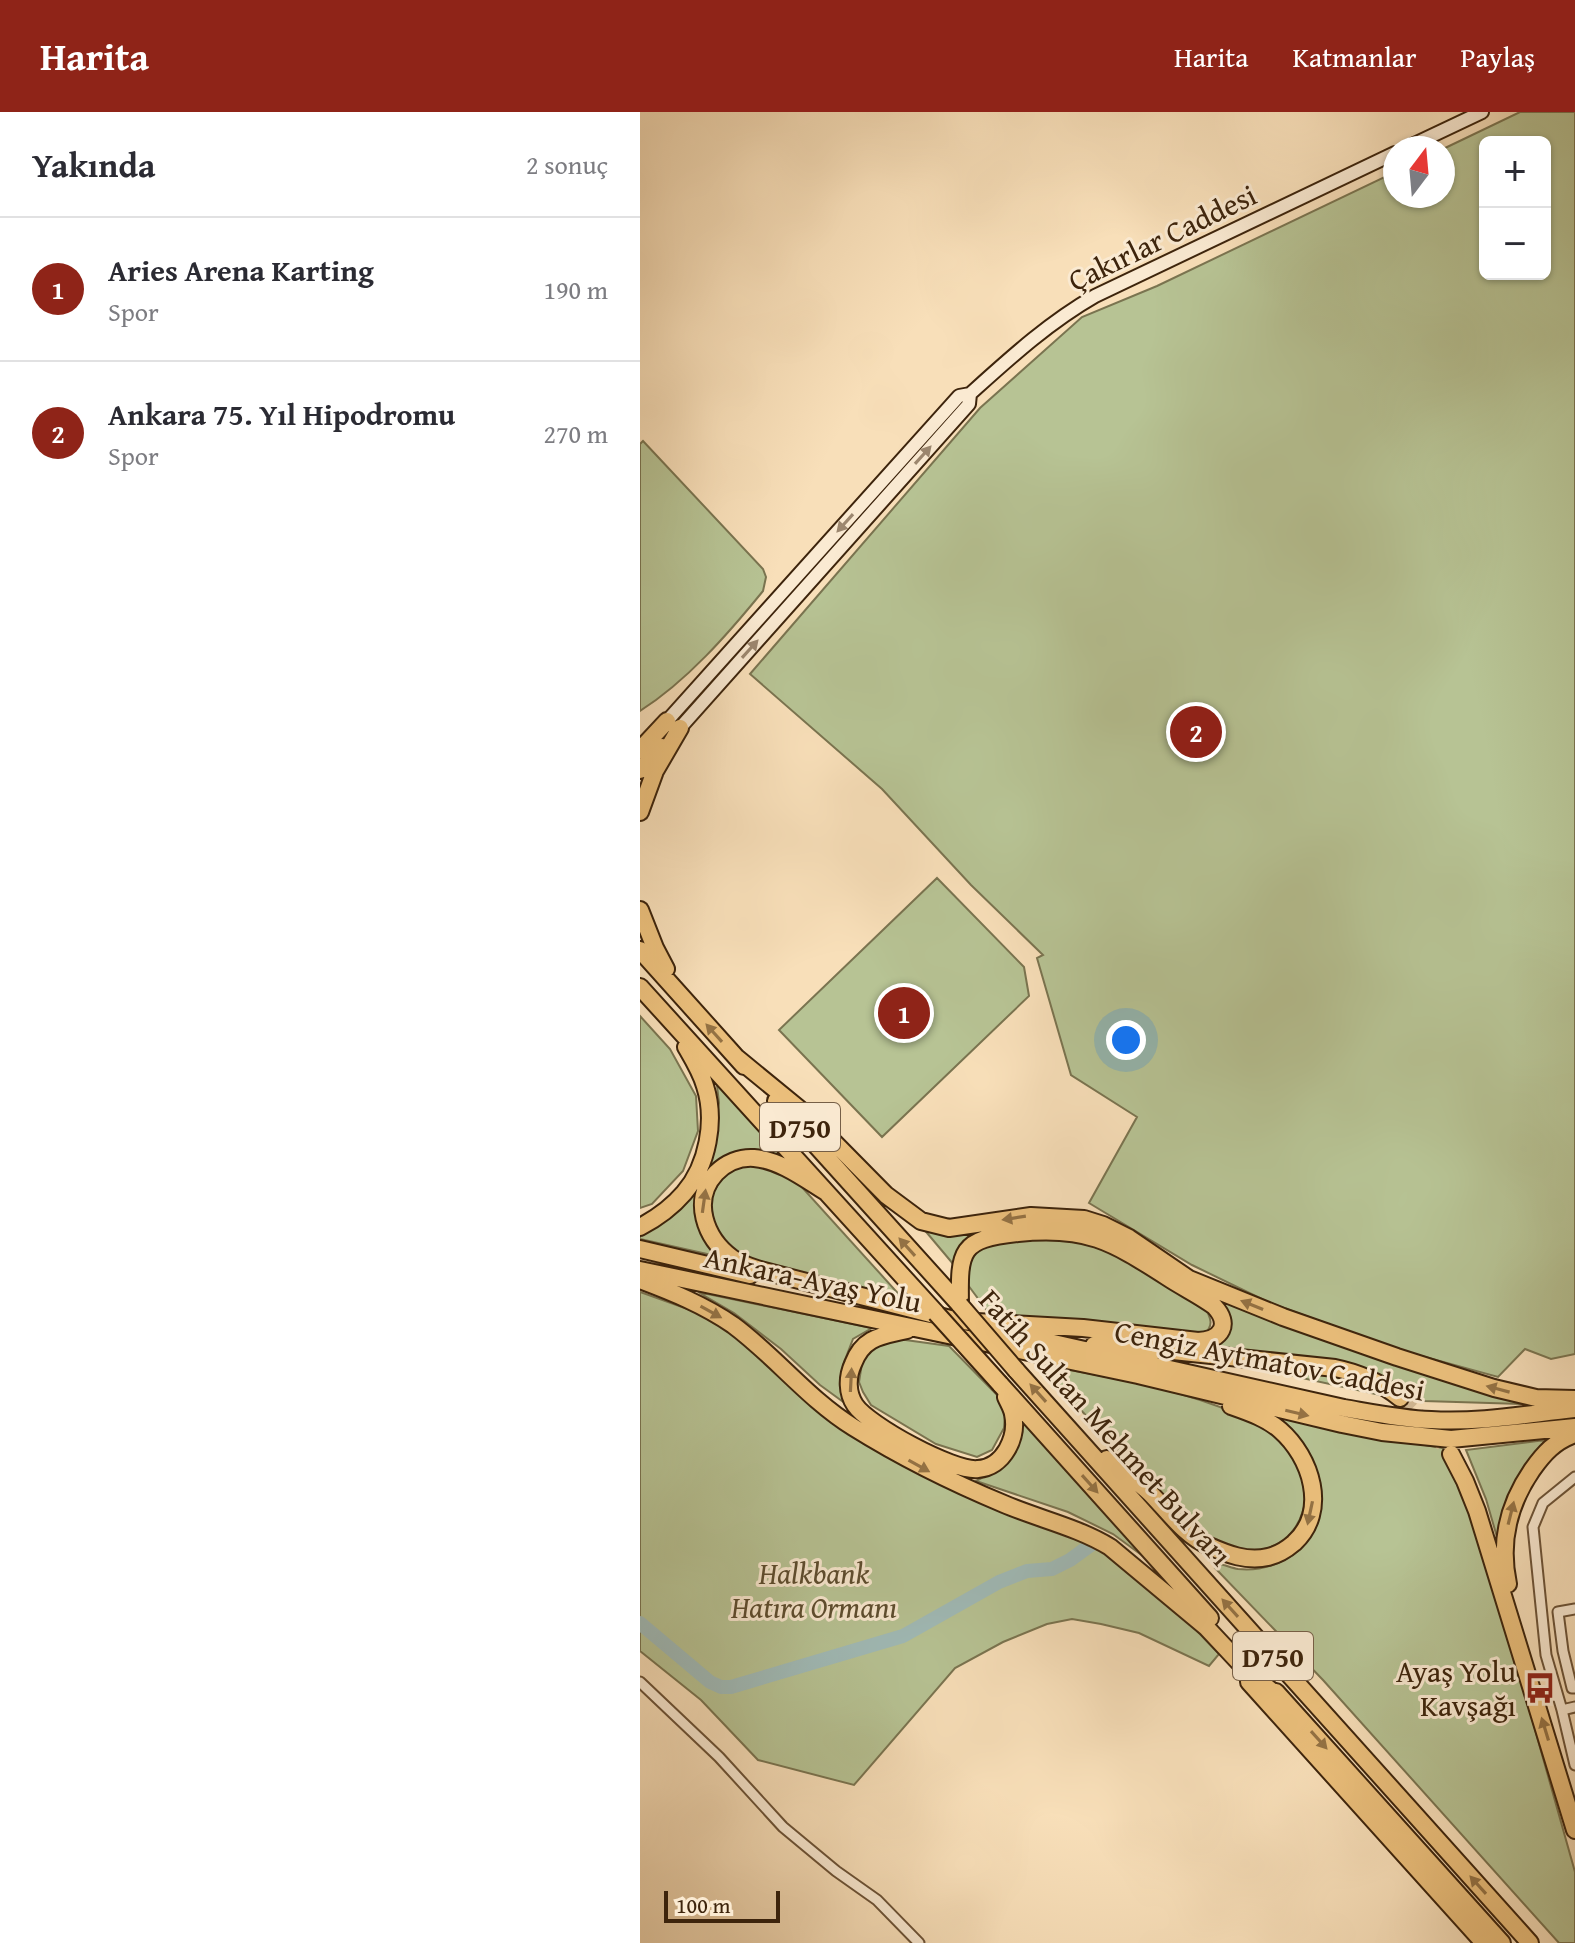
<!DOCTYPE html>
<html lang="tr">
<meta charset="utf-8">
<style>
body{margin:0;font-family:"Gentium Book Plus",serif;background:#f2f2f3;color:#2b2b33}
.controls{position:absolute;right:24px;top:24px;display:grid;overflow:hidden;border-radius:12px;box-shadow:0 2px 6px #0004}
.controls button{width:72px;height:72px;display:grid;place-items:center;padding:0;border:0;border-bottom:2px solid #e1e1e2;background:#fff;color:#2b2b33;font:40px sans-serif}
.compass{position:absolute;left:743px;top:24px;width:72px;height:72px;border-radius:50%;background:#fff;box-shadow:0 2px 6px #0004;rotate:16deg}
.scale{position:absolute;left:24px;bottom:20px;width:116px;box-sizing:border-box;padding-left:8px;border:4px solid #3d240c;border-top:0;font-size:22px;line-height:28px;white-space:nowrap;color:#3d240c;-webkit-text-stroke:6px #faead2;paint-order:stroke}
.you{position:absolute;left:486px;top:928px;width:28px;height:28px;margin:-20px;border:6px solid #fff;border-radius:50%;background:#1a73e8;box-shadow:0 0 0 12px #1a73e833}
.badge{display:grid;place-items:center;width:52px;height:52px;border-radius:50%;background:#8f2418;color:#fff;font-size:26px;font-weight:700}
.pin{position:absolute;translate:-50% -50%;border:4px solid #fff;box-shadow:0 2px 8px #0006}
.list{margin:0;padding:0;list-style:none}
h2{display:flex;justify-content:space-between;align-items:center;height:104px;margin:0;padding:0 32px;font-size:34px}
h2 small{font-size:26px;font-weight:400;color:#7c7c81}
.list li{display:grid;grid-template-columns:52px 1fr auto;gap:24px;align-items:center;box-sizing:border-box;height:144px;padding:0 32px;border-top:2px solid #e1e1e2}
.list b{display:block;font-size:30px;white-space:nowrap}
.list p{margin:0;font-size:26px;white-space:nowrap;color:#7c7c81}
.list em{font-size:26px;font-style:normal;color:#7c7c81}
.map{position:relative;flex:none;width:935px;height:1831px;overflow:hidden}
header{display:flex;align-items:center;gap:48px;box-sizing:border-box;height:112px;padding:0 40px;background:#8f2418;color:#fff}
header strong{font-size:38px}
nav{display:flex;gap:44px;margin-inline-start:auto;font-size:28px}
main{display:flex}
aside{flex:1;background:#fff}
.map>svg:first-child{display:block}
.green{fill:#b7c394;stroke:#7a7450;stroke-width:2;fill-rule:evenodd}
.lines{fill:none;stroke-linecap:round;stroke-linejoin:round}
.river{stroke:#a0bbb8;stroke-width:14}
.highway-tunnel{stroke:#d3ba96;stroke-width:16;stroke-dasharray:16 8;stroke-linecap:butt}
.street-casing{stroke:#6c5337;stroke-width:13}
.secondary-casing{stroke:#3d240c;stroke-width:16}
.highway-casing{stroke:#3d240c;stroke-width:20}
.street{stroke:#faead2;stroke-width:9}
.secondary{stroke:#faead2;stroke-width:12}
.highway{stroke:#ecc07c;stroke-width:16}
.highway-bridge-casing{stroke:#3d240c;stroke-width:20;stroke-linecap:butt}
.highway-bridge{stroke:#ecc07c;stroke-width:16}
.oneway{fill:#9c876f}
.oneway2{fill:#947244}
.labels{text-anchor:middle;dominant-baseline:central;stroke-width:6;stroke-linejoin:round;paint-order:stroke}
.shield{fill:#faead2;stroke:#765f47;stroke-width:2}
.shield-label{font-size:28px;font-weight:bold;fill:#3d240c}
.street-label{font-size:30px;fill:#3d240c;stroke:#faead2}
.park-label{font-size:30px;font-style:italic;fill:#5c4c2e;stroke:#faead2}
.poi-label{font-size:30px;fill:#3d240c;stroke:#faead2;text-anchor:end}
</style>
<header>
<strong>Harita</strong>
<nav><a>Harita</a><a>Katmanlar</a><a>Paylaş</a></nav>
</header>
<main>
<aside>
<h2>Yakında<small>2 sonuç</small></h2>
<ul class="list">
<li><span class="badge">1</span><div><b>Aries Arena Karting</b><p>Spor</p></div><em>190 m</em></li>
<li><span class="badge">2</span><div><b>Ankara 75. Yıl Hipodromu</b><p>Spor</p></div><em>270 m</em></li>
</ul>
</aside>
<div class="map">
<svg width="935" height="1831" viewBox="0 0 935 1831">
<rect width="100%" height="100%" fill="#f8dfb9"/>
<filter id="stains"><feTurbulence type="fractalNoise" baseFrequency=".0025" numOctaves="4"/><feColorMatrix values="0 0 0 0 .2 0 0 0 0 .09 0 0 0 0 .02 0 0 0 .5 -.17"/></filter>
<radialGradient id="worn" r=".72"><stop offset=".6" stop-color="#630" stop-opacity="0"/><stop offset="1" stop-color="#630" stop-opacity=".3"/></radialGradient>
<!-- green -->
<path class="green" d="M880,0H935V1242L911,1247L885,1237L858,1265L756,1237L628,1190L552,1153L449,1091L497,1005L431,963L397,846L403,843L331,773L242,677L110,562L340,296L442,205L517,174L755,60V84H803V37ZM845,30H905V162H845Z
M3,329L123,457L126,465L123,479C88,522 47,569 0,599V332Z
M297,766L384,855L389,884L242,1025L139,918Z
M0,904L30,937L56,984L58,1019L43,1059L12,1092L0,1096Z
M76,965L141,1036L139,1045C91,1038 75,1036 58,1086L85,1146L0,1127V1120L24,1108L72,1030L79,991Z
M105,1052L135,1058L160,1073L264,1188L154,1163L94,1141L73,1115L70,1086L80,1069L91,1059Z
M406,1108L424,1109L464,1119L500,1137L546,1169L572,1180L666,1219L882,1292L784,1289L768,1277L735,1262L702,1252L572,1237C581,1230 592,1221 588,1207C584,1186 557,1180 542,1170C504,1145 467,1118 420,1115C404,1113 387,1116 371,1118C339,1121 327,1121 314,1153L282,1115L304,1121Z
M421,1123L474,1137L565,1196C571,1206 574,1214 564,1222L351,1204L325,1169V1155L335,1137L352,1128Z
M0,1180L67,1204L96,1225L185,1300L457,1434L539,1500L579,1542L569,1554L499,1521L461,1512L432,1507L407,1512L363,1530L315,1556L214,1673L118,1648L61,1588L0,1539Z
M58,1180L232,1216L213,1227L203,1253L202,1271L217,1300L180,1273L141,1237L94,1201Z
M251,1226L309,1234L360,1286L365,1301L364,1316L352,1338L337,1345L296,1332L231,1293L223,1280L219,1270L223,1245L234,1235Z
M589,1250L702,1264L731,1273L754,1286Z
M398,1252C466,1265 536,1275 600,1303C608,1307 620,1310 628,1316C644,1327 663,1358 665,1377C667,1405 651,1431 624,1437C613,1440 599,1440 588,1437C572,1432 558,1420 546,1411Z
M637,1301L729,1324L803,1336L837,1411L935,1760V1831H919L683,1568L575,1456L579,1452C585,1453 592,1456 598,1457C626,1460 659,1447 672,1420C676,1411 678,1399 681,1390L636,1308Z
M382,1307L507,1447L473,1422L428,1400L336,1369L358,1357Z
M905,1328L883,1362L859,1432L846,1387L826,1338Z"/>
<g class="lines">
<!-- river -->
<path class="river" d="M0,1511L70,1570L81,1575H91L263,1524L359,1470L387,1459L412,1457L430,1448L452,1432"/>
<!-- highway-tunnel -->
<path class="highway-tunnel" d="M760,1286L793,1319L811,1342"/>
<defs>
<path id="street" d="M935,1365L903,1391L893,1415L906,1543L922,1598L935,1653
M935,1497L918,1500L923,1539L932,1576H935
M0,1570L79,1645L143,1715L196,1759L237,1788L279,1831
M922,1598L935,1595"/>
<path id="secondary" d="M766,36L842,0
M330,282C370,246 408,211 455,184L755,41
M27,609L319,284L330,282L329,292L40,616"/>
<path id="highway" d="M0,638L27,609
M0,658L22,635
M0,700L15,659L40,616
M0,798L15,836L26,857
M0,838L104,954
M0,875L296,1201
M97,946L169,1005L246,1083L281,1109L309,1116L391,1104L444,1107L463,1113L489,1126L549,1167L643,1205L757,1245L854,1276L896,1286L935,1287
M136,989L320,1193
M186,1080C165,1067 140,1048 114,1046C100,1045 86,1051 76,1061C51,1088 65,1126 92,1146C100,1152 111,1155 120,1158L318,1209L443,1216L558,1229C582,1228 591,1212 574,1194C559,1183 542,1175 527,1165C471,1129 446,1114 378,1121C320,1127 319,1138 320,1193
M0,1115C17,1106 32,1095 44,1081C68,1053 76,1008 65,974C61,960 53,947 46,935
M0,1137L110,1163
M0,1158L498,1263L702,1312L742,1320L811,1327L935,1315
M0,1168C32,1180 64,1193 93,1213C135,1244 168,1287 213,1315C261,1345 311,1370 364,1392C399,1407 437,1415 470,1435L566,1515L610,1562L643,1588
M351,1217L704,1296C733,1301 762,1307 791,1308C839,1311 887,1302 935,1297
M267,1218C241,1224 223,1225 213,1252C207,1265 207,1281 215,1293C228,1313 314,1360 338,1357C364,1355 378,1325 373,1302C372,1296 368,1290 366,1285
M454,1233L533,1239L695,1256C720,1261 740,1270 760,1286
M376,1258L890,1831
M360,1272L570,1506
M811,1342L825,1369L837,1399L935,1718
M467,1347C481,1359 497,1369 510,1381C528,1399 545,1424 569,1434C587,1442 607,1450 628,1445C637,1443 647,1437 654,1431C689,1399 671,1345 640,1318C626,1306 608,1300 591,1294
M868,1472C859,1430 868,1393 892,1358C904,1341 915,1329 935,1322
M609,1570L844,1831
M636,1580L862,1831"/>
</defs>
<!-- street casing -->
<use href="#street" class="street-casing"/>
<!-- secondary casing -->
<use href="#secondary" class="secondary-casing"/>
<!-- highway casing -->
<use href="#highway" class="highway-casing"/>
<!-- street -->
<use href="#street" class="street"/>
<!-- secondary -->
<use href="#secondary" class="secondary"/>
<!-- highway -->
<use href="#highway" class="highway"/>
<defs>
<path id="highway-bridge" d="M320,1193L376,1258
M296,1201L360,1272"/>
</defs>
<!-- highway-bridge casing -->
<use href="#highway-bridge" class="highway-bridge-casing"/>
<!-- highway-bridge -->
<use href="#highway-bridge" class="highway-bridge"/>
</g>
<!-- one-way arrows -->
<defs><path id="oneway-solid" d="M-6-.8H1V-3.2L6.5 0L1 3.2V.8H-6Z" transform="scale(2)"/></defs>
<g class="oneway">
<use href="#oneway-solid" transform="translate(283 343) rotate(-48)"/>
<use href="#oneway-solid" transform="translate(205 411) rotate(132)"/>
<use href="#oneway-solid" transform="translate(110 537) rotate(-48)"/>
</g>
<g class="oneway2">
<use href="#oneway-solid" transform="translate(74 921) rotate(-132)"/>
<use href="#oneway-solid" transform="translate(64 1089) rotate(-82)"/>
<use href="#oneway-solid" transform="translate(374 1106) rotate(171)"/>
<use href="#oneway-solid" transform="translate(267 1135) rotate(-132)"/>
<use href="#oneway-solid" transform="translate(612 1193) rotate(-158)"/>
<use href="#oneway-solid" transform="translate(71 1200) rotate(29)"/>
<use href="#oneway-solid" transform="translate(211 1268) rotate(-87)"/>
<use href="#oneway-solid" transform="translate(858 1277) rotate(-165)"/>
<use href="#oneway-solid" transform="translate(398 1281) rotate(-132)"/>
<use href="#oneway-solid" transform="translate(657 1301) rotate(13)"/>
<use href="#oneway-solid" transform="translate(279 1354) rotate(29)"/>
<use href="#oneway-solid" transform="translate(450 1372) rotate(48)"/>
<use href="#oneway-solid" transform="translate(670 1401) rotate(102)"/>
<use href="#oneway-solid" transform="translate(871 1401) rotate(-76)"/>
<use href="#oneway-solid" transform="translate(590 1496) rotate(-132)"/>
<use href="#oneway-solid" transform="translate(905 1617) rotate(-107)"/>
<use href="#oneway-solid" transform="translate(679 1628) rotate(48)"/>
<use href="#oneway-solid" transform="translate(838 1773) rotate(-132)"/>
</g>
<!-- icons -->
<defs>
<symbol id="bus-bare" viewBox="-9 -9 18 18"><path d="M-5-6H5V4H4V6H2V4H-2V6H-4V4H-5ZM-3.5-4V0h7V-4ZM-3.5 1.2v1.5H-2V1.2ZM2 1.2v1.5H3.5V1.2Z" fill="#8f2418" stroke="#faead2" stroke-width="2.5" paint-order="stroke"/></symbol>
</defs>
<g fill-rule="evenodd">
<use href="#bus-bare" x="878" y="1554" width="44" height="44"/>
</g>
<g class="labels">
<!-- shield labels -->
<g class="shield">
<rect x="120" y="991" width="80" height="48" rx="6"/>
<rect x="593" y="1520" width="80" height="48" rx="6"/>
</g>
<g class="shield-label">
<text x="160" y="1015">D750</text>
<text x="633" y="1544">D750</text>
</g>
<!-- street labels -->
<g class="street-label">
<text transform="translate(522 125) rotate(-26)">Çakırlar Caddesi</text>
<text transform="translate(173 1167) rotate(12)">Ankara-Ayaş Yolu</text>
<text transform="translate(630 1248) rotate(11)">Cengiz Aytmatov Caddesi</text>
<text transform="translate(466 1315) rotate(48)">Fatih Sultan Mehmet Bulvarı</text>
</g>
<!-- park labels -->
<g class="park-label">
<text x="174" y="1461">Halkbank<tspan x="174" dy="34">Hatıra Ormanı</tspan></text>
</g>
<!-- poi labels -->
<g class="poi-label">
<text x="876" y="1559">Ayaş Yolu<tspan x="876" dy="34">Kavşağı</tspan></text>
</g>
</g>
<rect width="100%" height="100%" filter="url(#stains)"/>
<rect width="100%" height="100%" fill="url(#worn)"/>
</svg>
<div class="controls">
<button>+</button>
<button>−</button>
</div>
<svg class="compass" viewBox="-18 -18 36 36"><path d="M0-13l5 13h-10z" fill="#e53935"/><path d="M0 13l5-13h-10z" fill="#7c7c81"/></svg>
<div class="scale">100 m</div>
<div class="you"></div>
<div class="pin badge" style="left:264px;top:901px">1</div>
<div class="pin badge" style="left:556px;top:620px">2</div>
</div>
</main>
